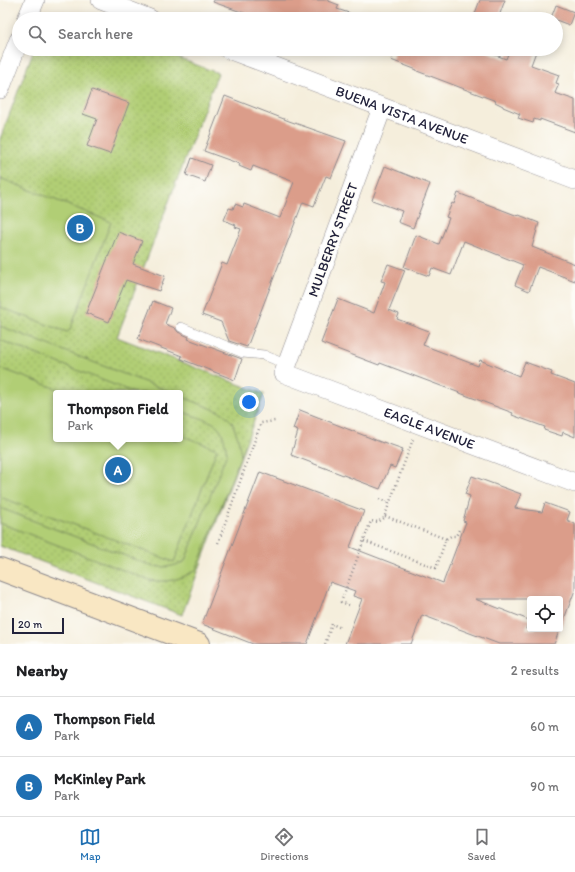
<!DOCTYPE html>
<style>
body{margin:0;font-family:Itim,sans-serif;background:#f2f2f2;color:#202124}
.controls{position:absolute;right:12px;bottom:12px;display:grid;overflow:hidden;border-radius:4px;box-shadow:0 2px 10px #0003}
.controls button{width:36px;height:36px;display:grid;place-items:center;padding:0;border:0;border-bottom:1px solid #e0e0e0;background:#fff;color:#202124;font:20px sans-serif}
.scale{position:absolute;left:12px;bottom:10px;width:52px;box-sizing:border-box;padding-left:4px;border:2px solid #22223b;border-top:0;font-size:11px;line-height:14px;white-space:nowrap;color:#22223b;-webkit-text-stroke:3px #fdfcf7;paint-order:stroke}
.you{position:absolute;left:249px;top:402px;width:14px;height:14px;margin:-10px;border:3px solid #fff;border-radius:50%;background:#1a73e8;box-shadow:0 0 0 6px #1a73e833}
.badge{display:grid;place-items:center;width:26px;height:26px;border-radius:50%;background:#1f6fb2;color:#fff;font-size:13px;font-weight:700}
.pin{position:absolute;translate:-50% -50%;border:2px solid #fff;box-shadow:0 1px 4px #0006}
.popup{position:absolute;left:53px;top:390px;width:130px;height:52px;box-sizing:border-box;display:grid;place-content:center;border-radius:4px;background:#fff;filter:drop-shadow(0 1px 3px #0005);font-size:13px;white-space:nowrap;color:#757577}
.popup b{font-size:15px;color:#202124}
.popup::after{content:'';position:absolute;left:50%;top:100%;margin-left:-8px;border:8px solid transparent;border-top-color:#fff}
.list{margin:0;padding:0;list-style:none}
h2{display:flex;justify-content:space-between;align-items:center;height:52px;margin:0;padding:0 16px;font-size:17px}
h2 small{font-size:13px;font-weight:400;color:#757577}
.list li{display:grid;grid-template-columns:26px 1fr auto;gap:12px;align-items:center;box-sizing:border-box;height:60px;padding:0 16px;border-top:1px solid #e0e0e0}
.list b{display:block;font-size:15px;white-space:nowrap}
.list p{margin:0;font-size:13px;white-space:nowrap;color:#757577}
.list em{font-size:13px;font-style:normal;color:#757577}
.icon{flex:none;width:22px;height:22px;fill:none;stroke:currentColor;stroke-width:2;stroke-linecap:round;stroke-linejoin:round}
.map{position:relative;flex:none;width:575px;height:644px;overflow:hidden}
.search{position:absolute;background:#fff;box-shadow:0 2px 10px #0003;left:12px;right:12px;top:12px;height:44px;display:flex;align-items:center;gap:10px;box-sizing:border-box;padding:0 14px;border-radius:22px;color:#757577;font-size:15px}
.sheet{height:172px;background:#fff}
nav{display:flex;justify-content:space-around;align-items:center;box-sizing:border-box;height:56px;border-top:1px solid #e0e0e0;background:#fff;font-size:11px;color:#757577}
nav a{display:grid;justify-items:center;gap:2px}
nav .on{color:#1f6fb2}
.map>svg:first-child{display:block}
.green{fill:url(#green-dots);stroke:#6a7858;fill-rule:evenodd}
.pitch{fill:#b1ce74;stroke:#6a7858}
.building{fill:#db9d8a}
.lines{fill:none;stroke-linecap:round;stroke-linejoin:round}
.lane-casing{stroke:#8c888c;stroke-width:10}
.street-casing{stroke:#8c888c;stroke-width:20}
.secondary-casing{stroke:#8c888c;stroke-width:24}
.path{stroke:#8c888c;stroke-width:2.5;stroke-dasharray:1 3;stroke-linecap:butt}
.lane{stroke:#fff;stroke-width:9}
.street{stroke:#fff;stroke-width:19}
.secondary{stroke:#f9e7c3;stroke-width:22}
.labels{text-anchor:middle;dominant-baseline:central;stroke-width:3;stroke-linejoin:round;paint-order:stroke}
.street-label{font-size:14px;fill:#22223b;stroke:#fdfcf7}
</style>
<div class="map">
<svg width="575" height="644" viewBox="0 0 575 644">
<defs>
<pattern id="green-dots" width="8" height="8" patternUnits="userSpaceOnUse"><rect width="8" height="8" fill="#b1ce74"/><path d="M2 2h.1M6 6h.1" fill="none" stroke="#98b165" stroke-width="1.8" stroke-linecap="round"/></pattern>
</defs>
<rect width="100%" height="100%" fill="#fdfcf7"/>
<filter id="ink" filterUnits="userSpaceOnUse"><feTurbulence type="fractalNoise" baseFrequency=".025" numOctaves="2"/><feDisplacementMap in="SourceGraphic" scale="8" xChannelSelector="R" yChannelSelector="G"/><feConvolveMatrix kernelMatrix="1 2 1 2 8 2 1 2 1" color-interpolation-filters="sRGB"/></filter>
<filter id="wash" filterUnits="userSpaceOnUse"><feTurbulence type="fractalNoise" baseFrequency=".012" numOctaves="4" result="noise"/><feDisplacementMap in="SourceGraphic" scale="16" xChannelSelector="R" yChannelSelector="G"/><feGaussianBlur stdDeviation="0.9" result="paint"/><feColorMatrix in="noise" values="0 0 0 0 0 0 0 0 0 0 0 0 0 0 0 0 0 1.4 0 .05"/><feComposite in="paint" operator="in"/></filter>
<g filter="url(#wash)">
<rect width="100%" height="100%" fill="#f5eedc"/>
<!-- green -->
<path class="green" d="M34,49H154L218,73L117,337L264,394L182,615L0,546V139ZM56,393H180V439H56Z"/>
<!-- pitch -->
<path class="pitch" d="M0,178L111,222L70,330L67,332L0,307Z
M0,326L173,393H135L0,340Z
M0,368L68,393H56V439H180V435L217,449L174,562L0,497Z
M180,396L223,413L232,422L238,438L241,455L196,570C179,580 168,583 149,580L0,523V508L152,566C164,568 174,567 185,561L227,453C225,444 224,430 215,424C209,420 188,414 180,411Z"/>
<g id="blocks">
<!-- building -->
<path class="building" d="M214,0H326L339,5L337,9L361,17V19H261L213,2Z
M480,0H505L498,19H473Z
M556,5L574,12L569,25L556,20V19L551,18Z
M396,49H480L506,59L510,49H537L531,65L559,75L556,83L559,84L555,93L575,100V132L540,119V121L534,119L533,123L518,118L520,114L503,107V106L495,102L496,101L417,71V70L391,60Z
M92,90L129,103L110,154L87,146L97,119L83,114Z
M225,96L289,121L346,141L331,178L326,176L314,206L303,202L247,347L229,341L221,322L202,315L222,263L227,265L241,229L235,227L236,225L224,220L229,208L233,209L235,204L243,207L244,204L280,218L294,182L253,166L251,171L239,166L240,164L204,151Z
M192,158L211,165L205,182L186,175Z
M385,166L430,184L413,228L398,222L402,211L372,200Z
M458,193L518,216L519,215L539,223L532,247L575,264V281L538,267L529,291L515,285L523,265L464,241L451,275L432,268L429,276L404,267L416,235L439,244L449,218L446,217L452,203L454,204Z
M118,232L142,241L133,264L165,276L159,291L126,280L109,322L86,313Z
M388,264L405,270L389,310L399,314L397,319L429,331L423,345L478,366L480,360L519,376L525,362L552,372L551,375L575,384V437L563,432L562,436L544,430L545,427L512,415L513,413L380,363L379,365L321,343L338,299L374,313L385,282L381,281Z
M153,301L171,308L165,324L175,328L178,332L189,337L188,339L242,359L235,380L181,359L182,356L138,339Z
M300,410L383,443V442L403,449L395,468L390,466L380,489L291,455L298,431L293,429Z
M260,472L364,511L350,547L443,583L466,522L463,521L470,496L465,494L472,476L521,494L515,508L542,512L545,503L570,512L567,520L575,524V590L561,627H560V599H475L529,620L526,629H560L554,644H499L422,615L411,644H345L362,599L353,596L355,591L330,582L307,644H253L202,624Z"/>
</g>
</g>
<g filter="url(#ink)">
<use href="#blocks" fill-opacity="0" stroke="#8c888c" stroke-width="1"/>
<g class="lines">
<defs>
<path id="lane" d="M181,327L243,353L264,355L287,365"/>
<g id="street">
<path d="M101,0L150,19"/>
<path d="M27,19L35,0"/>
<path id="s1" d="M228,49L575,180"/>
<path d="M0,89L19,40"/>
<path id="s2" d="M382,108L284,373L575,483"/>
</g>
<path id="secondary" d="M0,569L199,644"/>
</defs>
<!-- lane casing -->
<use href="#lane" class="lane-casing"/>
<!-- street casing -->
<use href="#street" class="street-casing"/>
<!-- secondary casing -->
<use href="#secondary" class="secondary-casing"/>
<!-- path -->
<path class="path" d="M379,499L389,503
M385,516L446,539
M364,541L436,568L446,539L451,536H456L459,530
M218,543L261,423L275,421
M349,605L341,602L371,521L378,522L384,518L413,439
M325,644L332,624L341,628"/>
<!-- lane -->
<use href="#lane" class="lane"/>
<!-- street -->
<use href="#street" class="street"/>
<!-- secondary -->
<use href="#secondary" class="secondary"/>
</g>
</g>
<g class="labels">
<!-- street labels -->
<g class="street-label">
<text stroke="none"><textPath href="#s1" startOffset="186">BUENA VISTA AVENUE</textPath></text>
<text transform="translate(333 240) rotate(-70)">MULBERRY STREET</text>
<text stroke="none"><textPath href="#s2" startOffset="438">EAGLE AVENUE</textPath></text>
</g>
</g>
</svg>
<div class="controls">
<button><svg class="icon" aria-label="locate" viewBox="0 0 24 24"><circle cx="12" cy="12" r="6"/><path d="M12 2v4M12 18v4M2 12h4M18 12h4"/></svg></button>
</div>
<div class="scale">20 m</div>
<div class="you"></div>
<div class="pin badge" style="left:118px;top:470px">A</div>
<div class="popup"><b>Thompson Field</b>Park</div>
<div class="pin badge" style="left:80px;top:228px">B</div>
<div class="search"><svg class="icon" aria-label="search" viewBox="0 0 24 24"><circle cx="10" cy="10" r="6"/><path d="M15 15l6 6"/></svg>Search here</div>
</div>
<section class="sheet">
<h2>Nearby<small>2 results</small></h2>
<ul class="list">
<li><span class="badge">A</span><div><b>Thompson Field</b><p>Park</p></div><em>60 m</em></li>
<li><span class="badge">B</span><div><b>McKinley Park</b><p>Park</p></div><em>90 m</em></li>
</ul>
</section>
<nav>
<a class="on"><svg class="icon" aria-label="map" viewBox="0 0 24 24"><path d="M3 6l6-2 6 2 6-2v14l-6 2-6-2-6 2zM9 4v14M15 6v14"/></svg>Map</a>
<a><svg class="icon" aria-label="directions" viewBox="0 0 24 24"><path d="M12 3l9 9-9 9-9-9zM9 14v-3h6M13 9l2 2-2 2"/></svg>Directions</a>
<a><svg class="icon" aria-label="saved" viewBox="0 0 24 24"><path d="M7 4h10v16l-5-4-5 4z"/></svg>Saved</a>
</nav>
